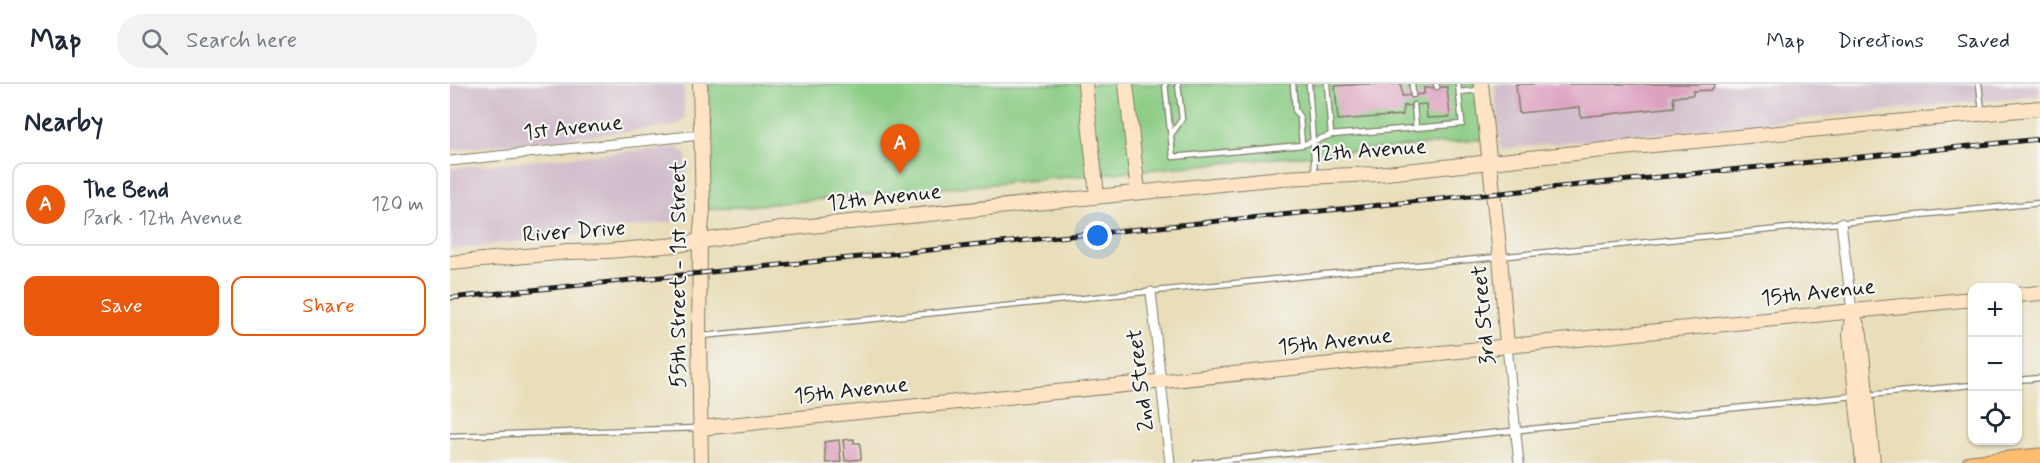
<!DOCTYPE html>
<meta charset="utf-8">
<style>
body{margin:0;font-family:Mynerve,sans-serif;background:#f2f2f3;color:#1f2937}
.controls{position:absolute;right:18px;bottom:18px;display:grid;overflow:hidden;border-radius:12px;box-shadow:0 2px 4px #0004}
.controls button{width:54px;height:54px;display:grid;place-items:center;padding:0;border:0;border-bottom:2px solid #e0e1e3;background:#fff;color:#1f2937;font:30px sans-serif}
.you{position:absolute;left:648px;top:152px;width:21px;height:21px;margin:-15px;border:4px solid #fff;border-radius:50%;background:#1a73e8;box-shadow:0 0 0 9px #1a73e833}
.badge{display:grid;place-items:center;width:39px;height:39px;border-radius:50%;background:#ea580c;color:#fff;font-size:20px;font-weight:700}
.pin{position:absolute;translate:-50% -50px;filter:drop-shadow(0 2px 3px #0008)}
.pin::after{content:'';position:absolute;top:32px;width:21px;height:18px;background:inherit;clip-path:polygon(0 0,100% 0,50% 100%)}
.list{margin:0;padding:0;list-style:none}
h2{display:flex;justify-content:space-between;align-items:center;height:78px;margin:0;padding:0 24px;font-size:26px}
h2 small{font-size:20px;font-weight:400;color:#747a83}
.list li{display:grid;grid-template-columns:39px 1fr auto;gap:18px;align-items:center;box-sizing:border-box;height:84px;margin:0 12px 12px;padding:0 12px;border:2px solid #e0e1e3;border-radius:12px}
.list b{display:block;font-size:22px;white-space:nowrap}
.list p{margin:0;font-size:20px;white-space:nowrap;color:#747a83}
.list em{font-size:20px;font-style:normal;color:#747a83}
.actions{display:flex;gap:12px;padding:18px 24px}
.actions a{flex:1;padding:14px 0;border:2px solid #ea580c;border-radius:12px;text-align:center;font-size:21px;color:#ea580c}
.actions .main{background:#ea580c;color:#fff}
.icon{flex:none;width:33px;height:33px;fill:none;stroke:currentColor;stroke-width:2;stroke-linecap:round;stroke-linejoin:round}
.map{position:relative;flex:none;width:1590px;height:379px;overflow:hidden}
header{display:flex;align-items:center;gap:36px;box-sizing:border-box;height:84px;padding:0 30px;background:#fff;border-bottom:2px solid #e0e1e3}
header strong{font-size:28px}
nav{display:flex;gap:33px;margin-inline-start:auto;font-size:21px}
.search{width:420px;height:54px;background:#f2f2f3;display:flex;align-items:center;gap:15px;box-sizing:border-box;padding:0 21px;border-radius:33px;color:#747a83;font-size:22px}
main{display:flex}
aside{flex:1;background:#fff}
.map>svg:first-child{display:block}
.industrial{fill:#d1bdcc}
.green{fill:#8bcc84;stroke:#547450;stroke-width:1.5}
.building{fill:#dda1c0}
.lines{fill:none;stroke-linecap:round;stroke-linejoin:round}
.lane-casing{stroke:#827d6a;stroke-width:7}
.street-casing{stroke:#827d6a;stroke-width:11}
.secondary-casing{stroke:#827d6a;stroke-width:16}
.primary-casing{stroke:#827d6a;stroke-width:17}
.lane{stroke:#fff;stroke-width:4.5}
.street{stroke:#fff;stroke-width:9}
.secondary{stroke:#fee4c5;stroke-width:14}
.primary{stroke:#fdbc6f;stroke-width:15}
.rail-casing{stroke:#1c1c1c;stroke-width:5}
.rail{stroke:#f6f6f2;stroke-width:3;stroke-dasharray:9;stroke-linecap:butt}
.labels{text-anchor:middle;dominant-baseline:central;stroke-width:4.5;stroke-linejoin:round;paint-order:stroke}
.street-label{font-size:22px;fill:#1c1c1c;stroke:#f6f6f2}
</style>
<header>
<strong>Map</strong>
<div class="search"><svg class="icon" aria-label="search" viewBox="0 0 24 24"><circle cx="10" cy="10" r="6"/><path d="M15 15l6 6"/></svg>Search here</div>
<nav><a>Map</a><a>Directions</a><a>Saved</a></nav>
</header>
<main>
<aside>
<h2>Nearby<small></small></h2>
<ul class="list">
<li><span class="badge">A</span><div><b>The Bend</b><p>Park · 12th Avenue</p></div><em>120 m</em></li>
</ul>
<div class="actions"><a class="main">Save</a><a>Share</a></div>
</aside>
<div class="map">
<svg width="1590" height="379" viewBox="0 0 1590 379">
<rect width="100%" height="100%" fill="#f6f6f2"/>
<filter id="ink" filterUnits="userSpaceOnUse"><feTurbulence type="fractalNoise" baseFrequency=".0167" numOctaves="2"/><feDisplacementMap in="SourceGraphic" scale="12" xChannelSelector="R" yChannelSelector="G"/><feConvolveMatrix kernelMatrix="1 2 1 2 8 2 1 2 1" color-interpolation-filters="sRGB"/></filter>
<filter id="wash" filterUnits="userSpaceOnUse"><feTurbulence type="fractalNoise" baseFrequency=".008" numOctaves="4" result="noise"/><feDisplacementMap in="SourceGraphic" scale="24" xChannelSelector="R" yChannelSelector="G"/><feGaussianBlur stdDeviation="1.35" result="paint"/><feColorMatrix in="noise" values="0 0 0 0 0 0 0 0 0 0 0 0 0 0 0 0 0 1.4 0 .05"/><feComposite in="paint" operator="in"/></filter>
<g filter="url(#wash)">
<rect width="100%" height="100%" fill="#e9deb9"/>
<!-- industrial -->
<path class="industrial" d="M0,0H234V34L227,42L0,66Z
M1045,0H1590V11L1050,65Z
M227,63L236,70L237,124L222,138L0,166V84Z"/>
<!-- green -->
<path class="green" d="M259,0H1034L1038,55L253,126Z"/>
<g id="blocks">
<!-- building -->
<path class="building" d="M914,0H951L952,12L974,10V4L997,3L1000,33L977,34L976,20L953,22V31L888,36L885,2Z
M1066,0H1266L1261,6L1243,7V11L1223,13L1224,23L1131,33L1130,23L1069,29Z
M404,355V359H410L411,375L395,377L393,356Z
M389,356L391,378L376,379L374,358Z"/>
</g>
</g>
<g filter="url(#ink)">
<use href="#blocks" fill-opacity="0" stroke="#827d6a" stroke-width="1.5"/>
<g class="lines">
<defs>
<path id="lane" d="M715,0L723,73L852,61L881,51L877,0
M843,0L845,26L850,34L852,61
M859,0L865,89
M962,0L963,11
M986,0L987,3
M1529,0L1532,27
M1009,8L1029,6
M964,21L966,44
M721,51L732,35L728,0
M881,51L1012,40L1008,0
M252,252L1590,119
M1568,296L1590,294
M1418,311L1522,301
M0,352L249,344
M746,379L1404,312"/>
<path id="street" d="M0,77L250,51
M1391,139L1402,227
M701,208L720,379
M1057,262L1069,379"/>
<path id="secondary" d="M250,0L253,126L250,156L249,253L251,379
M635,0L647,112
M676,0L688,108
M1031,0L1050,172L1057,262
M0,179L118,168L159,167L225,161L331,145L832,94L927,90L1182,63L1590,24
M1568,211L1590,209
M1402,227L1410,250L1423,379
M1402,232L1400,251L1413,379
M251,344L1522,215"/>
<path id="primary" d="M1520,379L1590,372"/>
</defs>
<!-- lane casing -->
<use href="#lane" class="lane-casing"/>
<!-- street casing -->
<use href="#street" class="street-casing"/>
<!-- secondary casing -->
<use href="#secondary" class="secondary-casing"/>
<!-- primary casing -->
<use href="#primary" class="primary-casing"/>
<!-- lane -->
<use href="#lane" class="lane"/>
<!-- street -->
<use href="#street" class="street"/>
<!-- secondary -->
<use href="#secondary" class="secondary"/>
<!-- primary -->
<use href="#primary" class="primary"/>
<defs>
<path id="rail" d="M0,214L1590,55"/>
</defs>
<!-- rail casing -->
<use href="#rail" class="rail-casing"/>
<!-- rail -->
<use href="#rail" class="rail"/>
</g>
</g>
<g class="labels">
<!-- street labels -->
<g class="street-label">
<text transform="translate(123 44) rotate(-6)">1st Avenue</text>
<text transform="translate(919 67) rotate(-4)">12th Avenue</text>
<text transform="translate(434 114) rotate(-6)">12th Avenue</text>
<text transform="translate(124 148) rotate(-4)">River Drive</text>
<text transform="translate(229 190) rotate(-90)">55th Street - 1st Street</text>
<text transform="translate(1368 209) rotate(-6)">15th Avenue</text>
<text transform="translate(1034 231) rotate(-95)">3rd Street</text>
<text transform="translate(885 258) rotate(-6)">15th Avenue</text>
<text transform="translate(691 296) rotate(-97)">2nd Street</text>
<text transform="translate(401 307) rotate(-6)">15th Avenue</text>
</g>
</g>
</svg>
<div class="controls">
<button>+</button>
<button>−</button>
<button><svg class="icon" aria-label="locate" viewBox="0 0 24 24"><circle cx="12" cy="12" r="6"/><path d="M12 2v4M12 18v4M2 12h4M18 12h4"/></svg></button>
</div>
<div class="you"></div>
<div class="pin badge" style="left:450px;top:90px">A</div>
</div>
</main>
